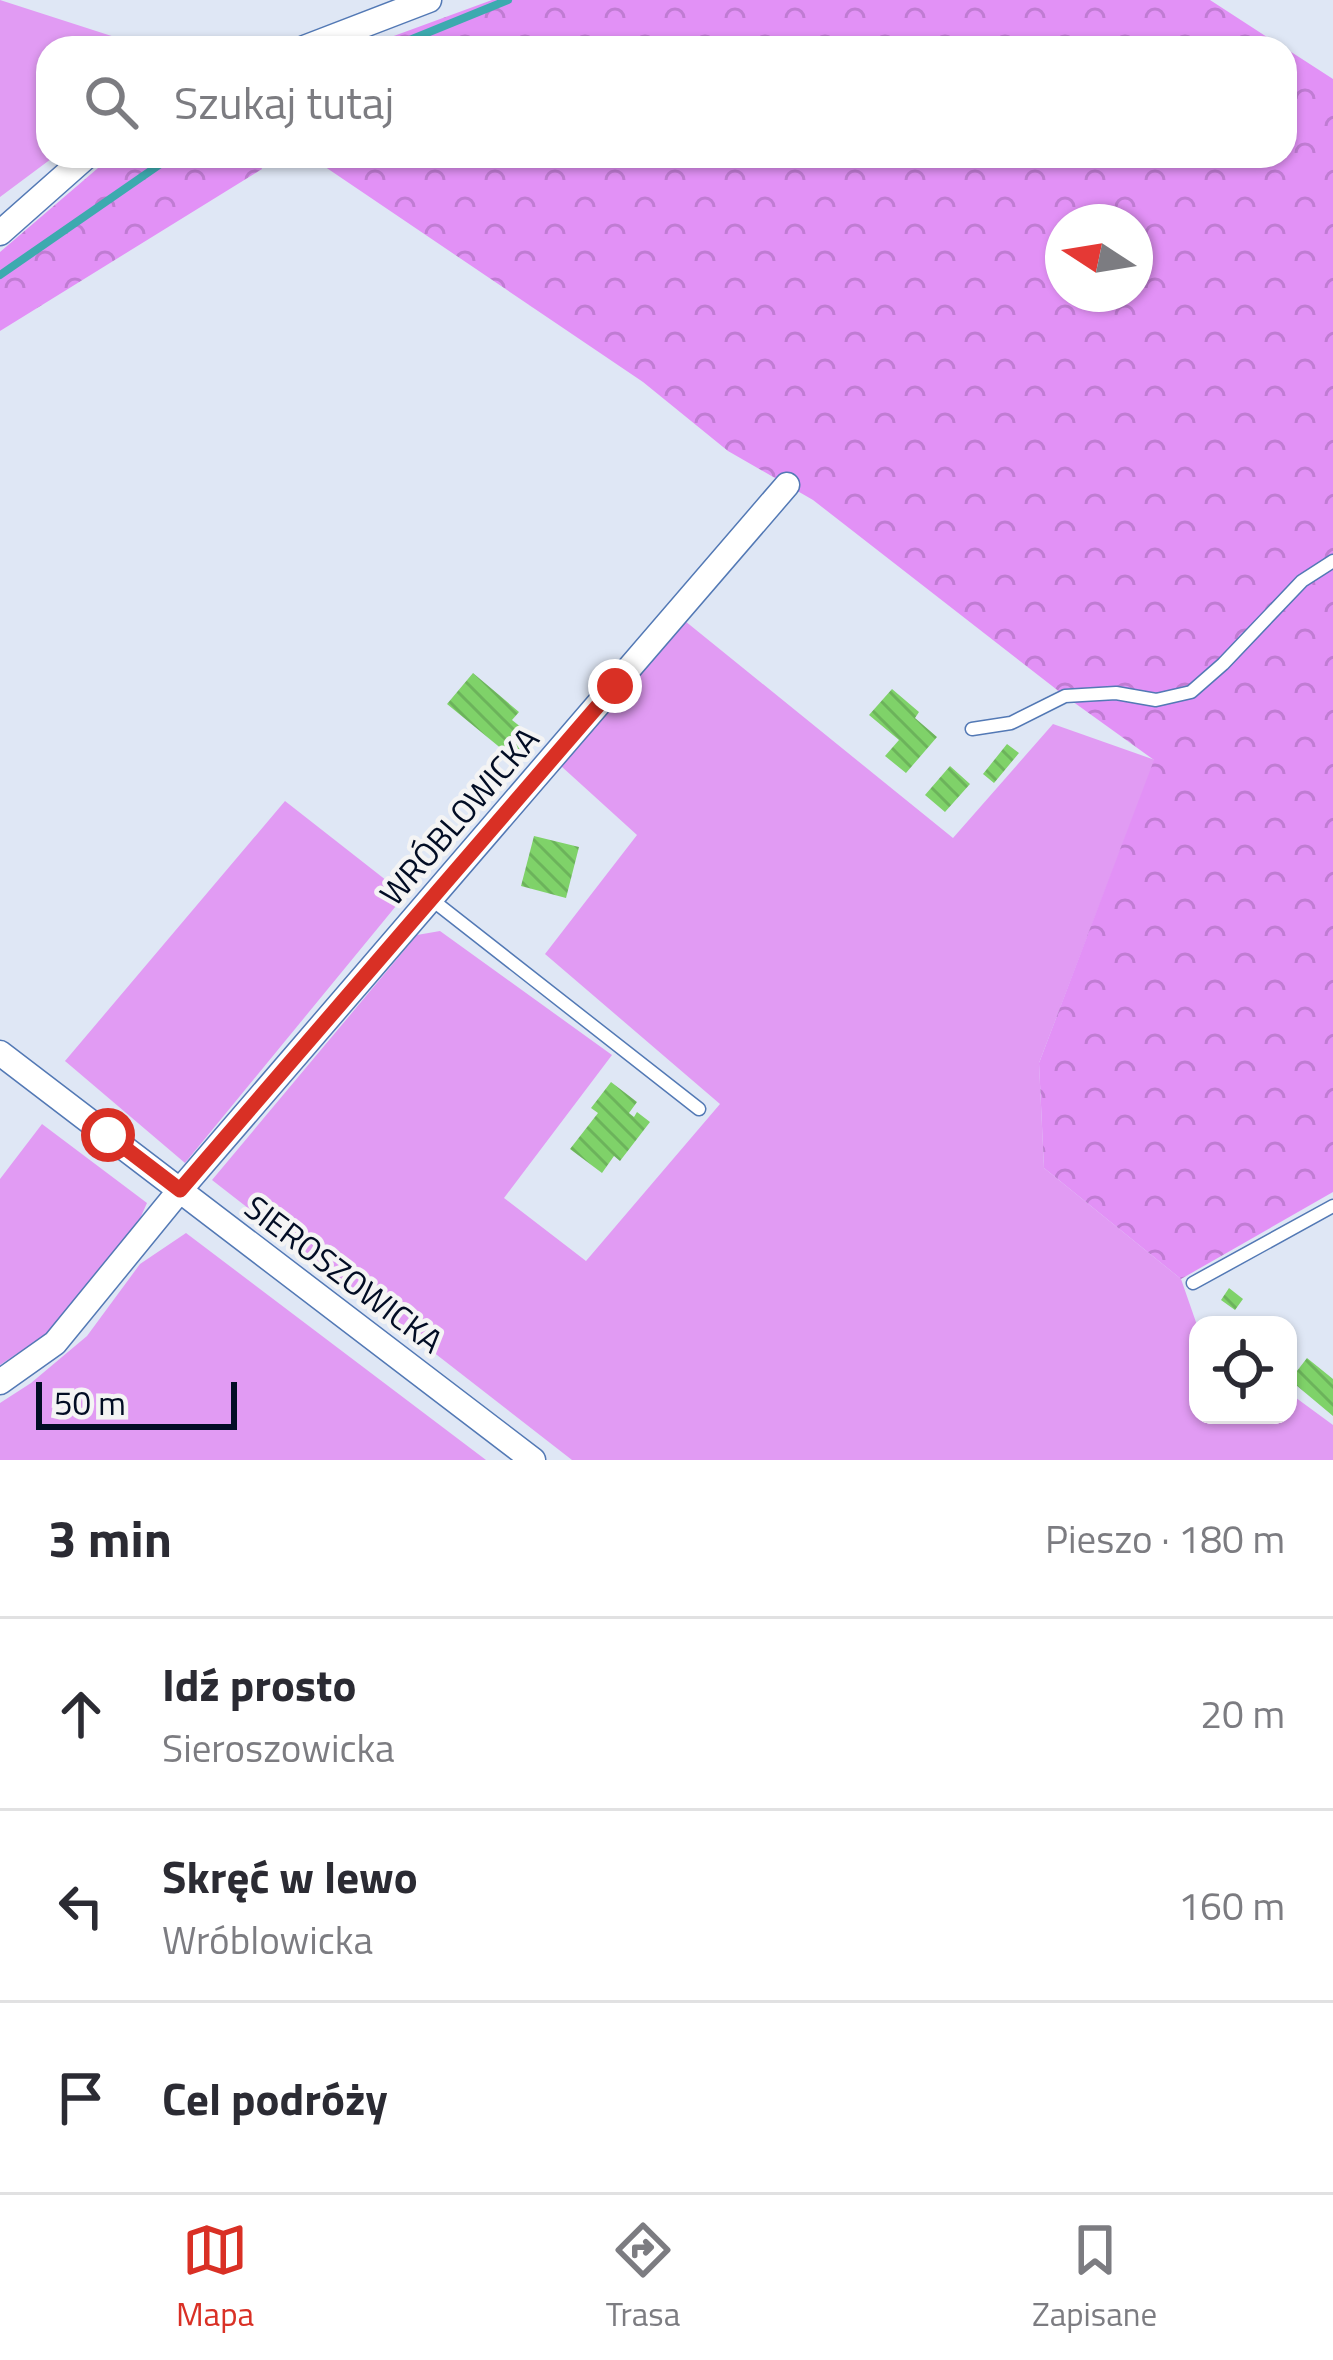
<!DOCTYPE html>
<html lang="pl">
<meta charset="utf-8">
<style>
body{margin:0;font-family:"Titillium Web",sans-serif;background:#f2f2f3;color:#2b2b33}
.controls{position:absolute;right:36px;bottom:36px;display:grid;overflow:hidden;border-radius:24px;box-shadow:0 3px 9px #0004}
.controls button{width:108px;height:108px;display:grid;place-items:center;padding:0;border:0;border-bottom:3px solid #e1e1e2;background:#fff;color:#2b2b33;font:60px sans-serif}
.compass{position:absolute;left:1045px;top:204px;width:108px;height:108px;border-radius:50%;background:#fff;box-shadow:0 3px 9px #0004;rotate:282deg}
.scale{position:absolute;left:36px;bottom:30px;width:201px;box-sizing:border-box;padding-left:12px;border:6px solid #020d24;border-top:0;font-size:33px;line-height:42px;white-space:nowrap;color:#020d24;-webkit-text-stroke:9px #f4f4f4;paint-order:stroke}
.stop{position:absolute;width:36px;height:36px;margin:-27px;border:9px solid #d93025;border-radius:50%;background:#fff}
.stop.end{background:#d93025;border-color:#fff;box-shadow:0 3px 12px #0008}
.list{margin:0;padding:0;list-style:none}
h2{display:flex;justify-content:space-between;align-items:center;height:156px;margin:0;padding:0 48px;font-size:51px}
h2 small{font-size:39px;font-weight:400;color:#7c7c81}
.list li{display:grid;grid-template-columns:78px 1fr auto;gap:36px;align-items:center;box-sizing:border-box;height:192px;padding:0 48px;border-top:3px solid #e1e1e2}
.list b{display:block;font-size:45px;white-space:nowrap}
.list p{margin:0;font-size:39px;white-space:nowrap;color:#7c7c81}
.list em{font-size:39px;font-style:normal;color:#7c7c81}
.icon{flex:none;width:66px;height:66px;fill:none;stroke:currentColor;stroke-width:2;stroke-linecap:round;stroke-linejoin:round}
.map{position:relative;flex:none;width:1333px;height:1460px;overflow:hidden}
.search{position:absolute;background:#fff;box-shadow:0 3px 9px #0004;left:36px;right:36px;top:36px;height:132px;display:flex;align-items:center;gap:30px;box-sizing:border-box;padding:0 42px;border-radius:36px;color:#7c7c81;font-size:45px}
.sheet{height:732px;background:#fff}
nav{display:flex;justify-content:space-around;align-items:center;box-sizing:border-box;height:168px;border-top:3px solid #e1e1e2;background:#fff;font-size:33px;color:#7c7c81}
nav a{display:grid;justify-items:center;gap:6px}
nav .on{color:#d93025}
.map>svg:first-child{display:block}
.grass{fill:#e19bf3}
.forest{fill:url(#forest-crowns);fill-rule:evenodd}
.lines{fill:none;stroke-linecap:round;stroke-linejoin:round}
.stream{stroke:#3daaaf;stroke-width:8}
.building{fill:url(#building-back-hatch)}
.lane-casing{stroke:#5379b5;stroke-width:15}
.street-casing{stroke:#5379b5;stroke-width:27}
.lane{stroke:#fff;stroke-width:12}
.street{stroke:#fff;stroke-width:24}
.route{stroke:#d93025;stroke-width:15}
.labels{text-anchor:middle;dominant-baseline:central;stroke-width:9;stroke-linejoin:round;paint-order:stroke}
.street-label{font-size:33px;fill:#020d24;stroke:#f4f4f4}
</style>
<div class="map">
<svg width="1333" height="1460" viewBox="0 0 1333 1460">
<defs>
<pattern id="forest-crowns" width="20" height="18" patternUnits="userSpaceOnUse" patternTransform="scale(3)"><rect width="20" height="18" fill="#e291f6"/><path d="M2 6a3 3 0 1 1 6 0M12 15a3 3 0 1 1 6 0" fill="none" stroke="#c07cd3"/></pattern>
<pattern id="building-back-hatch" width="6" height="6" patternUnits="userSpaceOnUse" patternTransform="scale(3)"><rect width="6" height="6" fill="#7fd269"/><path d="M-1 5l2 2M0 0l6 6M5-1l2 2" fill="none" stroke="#6cb35b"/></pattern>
</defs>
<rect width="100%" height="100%" fill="#dfe7f5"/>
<!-- grass -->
<path class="grass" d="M0,0L124,40L121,48H48V156H55L0,197Z
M685,621L953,838L1053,724L1155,760L1039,1063L1044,1168L1181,1279L1198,1328V1415H1288V1392L1333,1425V1460H572L212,1180L417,935L440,931L612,1055L504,1198L586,1261L720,1104L545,954L637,835L561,766Z
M285,801L405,895L185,1163L65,1061Z
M42,1124L147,1203L134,1232L51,1331L0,1365V1179Z
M186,1233L486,1460H0V1403L31,1383L87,1336L140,1264Z"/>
<!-- forest -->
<path class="forest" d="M492,0H1210L1284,48H361Z
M1285,48L1333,79V1192L1181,1279L1044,1168L1039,1063L1154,760L1065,696L813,500L728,451L643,382L309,156H1285ZM1063,222H1135V294H1063Z
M112,156H257L262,169L0,331V252Z"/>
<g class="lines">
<!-- stream -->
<path class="stream" d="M390,48L508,0
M0,275L172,156"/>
</g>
<!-- building -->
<path class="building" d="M473,673L519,712L512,720L532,736L514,759L447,704Z
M892,689L919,712L915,718L937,737L906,773L885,756L899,740L869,715Z
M1007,744L1019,753L994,783L983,774Z
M950,766L970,784L945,812L925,795Z
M534,836L579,847L566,898L521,886Z
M611,1082L637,1102L629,1113L634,1117L637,1112L650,1122L620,1161L614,1156L602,1173L570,1149L598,1113L591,1108Z
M1229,1288L1243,1299L1235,1310L1221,1300Z
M1307,1358L1333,1379V1416L1290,1380Z"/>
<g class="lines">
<defs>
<path id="lane" d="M972,729L1011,723L1065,696L1116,693L1156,700L1191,692L1223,664L1302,581L1333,561
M431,899L699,1109
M1193,1283L1333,1206"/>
<path id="street" d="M304,48L429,0
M0,233L87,156
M0,1053L533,1460
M0,1382L55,1343L180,1190L787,485"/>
</defs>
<!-- lane casing -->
<use href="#lane" class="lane-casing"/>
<!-- street casing -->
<use href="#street" class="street-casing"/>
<!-- lane -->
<use href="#lane" class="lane"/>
<!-- street -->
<use href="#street" class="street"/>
</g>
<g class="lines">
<!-- route -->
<path class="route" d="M108,1135L180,1190L615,686"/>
</g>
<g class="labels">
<!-- street labels -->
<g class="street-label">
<text transform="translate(459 816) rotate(-49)">WRÓBLOWICKA</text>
<text transform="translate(344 1274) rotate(37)">SIEROSZOWICKA</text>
</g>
</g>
</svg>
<div class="controls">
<button><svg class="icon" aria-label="locate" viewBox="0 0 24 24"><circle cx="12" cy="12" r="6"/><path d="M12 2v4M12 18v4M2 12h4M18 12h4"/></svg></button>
</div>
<svg class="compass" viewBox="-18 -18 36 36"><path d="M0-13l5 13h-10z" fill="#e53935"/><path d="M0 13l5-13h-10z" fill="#7c7c81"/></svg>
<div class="scale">50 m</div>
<div class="stop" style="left:108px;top:1135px"></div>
<div class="stop end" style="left:615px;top:686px"></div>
<div class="search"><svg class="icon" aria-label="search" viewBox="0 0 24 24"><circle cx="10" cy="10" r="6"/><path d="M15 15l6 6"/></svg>Szukaj tutaj</div>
</div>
<section class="sheet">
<h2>3 min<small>Pieszo · 180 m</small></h2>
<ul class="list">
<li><svg class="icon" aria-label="ahead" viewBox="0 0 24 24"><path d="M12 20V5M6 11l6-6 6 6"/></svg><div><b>Idź prosto</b><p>Sieroszowicka</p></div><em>20 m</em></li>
<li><svg class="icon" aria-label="left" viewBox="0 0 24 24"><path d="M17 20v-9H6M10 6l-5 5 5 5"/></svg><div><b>Skręć w lewo</b><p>Wróblowicka</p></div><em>160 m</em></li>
<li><svg class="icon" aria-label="arrive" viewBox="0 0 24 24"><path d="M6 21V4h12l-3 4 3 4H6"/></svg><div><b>Cel podróży</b></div></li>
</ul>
</section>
<nav>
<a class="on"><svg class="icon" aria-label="map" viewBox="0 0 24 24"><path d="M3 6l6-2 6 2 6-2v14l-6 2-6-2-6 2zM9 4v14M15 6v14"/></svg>Mapa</a>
<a><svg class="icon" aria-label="directions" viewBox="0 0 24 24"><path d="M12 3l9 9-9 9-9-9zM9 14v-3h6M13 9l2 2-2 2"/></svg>Trasa</a>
<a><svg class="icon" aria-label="saved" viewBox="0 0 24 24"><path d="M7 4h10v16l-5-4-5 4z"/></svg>Zapisane</a>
</nav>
